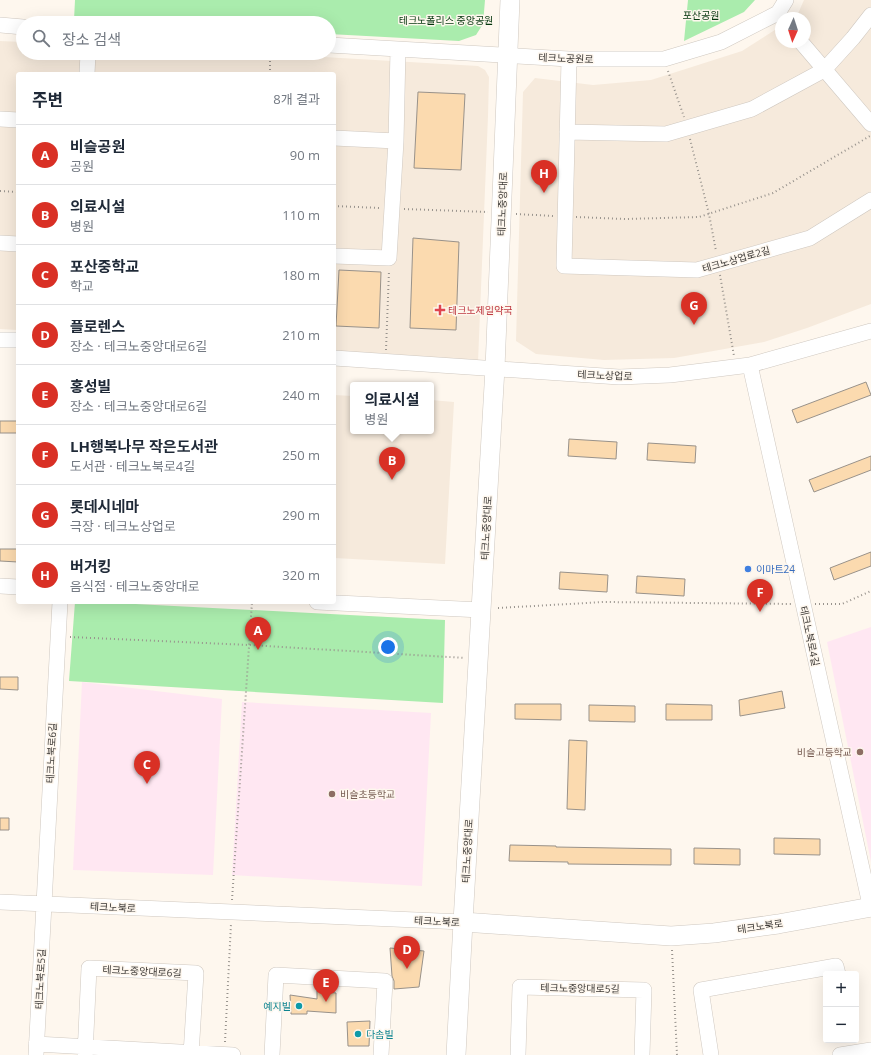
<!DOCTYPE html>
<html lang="ko">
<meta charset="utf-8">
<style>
body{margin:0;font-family:"Open Sans","Noto Sans KR",sans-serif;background:#f6f6f7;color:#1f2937}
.controls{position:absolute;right:12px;bottom:12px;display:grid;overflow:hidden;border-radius:4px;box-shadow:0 4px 16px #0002}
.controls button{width:36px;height:36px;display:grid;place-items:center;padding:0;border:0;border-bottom:1px solid #e0e1e3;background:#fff;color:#1f2937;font:20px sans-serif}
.compass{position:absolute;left:775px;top:12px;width:36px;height:36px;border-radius:50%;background:#fff;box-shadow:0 4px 16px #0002;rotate:183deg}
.you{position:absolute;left:388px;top:647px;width:14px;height:14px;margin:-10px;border:3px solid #fff;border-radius:50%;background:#1a73e8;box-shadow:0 0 0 6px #1a73e833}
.badge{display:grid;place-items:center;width:26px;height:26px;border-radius:50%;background:#d93025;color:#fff;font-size:13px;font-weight:700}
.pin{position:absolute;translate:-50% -33px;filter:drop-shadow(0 1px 2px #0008)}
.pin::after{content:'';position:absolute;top:21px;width:14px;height:12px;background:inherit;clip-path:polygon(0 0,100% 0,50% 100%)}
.popup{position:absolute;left:350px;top:382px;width:84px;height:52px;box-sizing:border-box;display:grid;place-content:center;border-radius:4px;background:#fff;filter:drop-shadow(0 1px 3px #0005);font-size:13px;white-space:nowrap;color:#747a83}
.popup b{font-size:15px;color:#1f2937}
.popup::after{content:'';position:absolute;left:50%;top:100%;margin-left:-8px;border:8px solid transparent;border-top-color:#fff}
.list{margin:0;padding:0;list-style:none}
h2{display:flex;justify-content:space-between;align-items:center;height:52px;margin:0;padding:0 16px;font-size:17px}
h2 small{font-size:13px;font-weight:400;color:#747a83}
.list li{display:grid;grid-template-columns:26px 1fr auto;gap:12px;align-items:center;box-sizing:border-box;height:60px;padding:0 16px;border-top:1px solid #e0e1e3}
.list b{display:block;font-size:15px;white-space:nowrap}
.list p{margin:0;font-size:13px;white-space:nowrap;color:#747a83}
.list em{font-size:13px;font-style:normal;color:#747a83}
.icon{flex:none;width:22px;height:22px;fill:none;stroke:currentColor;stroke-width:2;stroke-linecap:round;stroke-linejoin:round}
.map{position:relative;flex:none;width:871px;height:1055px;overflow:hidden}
.search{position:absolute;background:#fff;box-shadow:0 4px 16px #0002;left:16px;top:16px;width:320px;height:44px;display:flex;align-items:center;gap:10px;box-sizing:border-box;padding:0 14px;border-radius:22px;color:#747a83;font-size:15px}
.panel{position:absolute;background:#fff;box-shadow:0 4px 16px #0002;left:16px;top:72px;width:320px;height:532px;border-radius:4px}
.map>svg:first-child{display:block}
.built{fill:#f6eadc}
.education{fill:#ffe7f2}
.green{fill:#aaecad}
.building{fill:#fbdaaf;stroke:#99928a}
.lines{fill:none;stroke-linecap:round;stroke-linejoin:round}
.minor-casing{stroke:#cfc8c0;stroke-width:16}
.major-casing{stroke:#cfc8c0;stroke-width:20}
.path{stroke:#98938d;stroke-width:2;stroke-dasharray:1 3;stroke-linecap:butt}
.minor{stroke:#fff;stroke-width:15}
.major{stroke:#fff;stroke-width:19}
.health-dot{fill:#e0444e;stroke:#fef7ee;stroke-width:1.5}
.shop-dot{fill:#3f7fe0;stroke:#fef7ee;stroke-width:1.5}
.education-dot{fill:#8d6e63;stroke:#fef7ee;stroke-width:1.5}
.culture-dot{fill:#0f9aa8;stroke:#fef7ee;stroke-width:1.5}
.labels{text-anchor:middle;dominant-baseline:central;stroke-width:3;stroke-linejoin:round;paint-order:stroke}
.park-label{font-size:10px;fill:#04360d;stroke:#fef7ee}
.street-label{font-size:10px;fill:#3b3835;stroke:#fef7ee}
.health-label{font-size:10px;fill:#be3a42;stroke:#fef7ee;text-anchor:start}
.shop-label{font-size:10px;fill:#366cbe;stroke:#fef7ee;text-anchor:start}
.education-label{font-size:10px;fill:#785e54;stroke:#fef7ee;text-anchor:end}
.culture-label{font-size:10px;fill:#0d838f;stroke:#fef7ee;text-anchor:end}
</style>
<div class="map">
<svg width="871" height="1055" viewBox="0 0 871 1055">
<rect width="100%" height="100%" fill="#fef7ee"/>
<!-- built -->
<path class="built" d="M804,0H871V304L807,328L764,342L674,358L604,360L536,354L516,341L523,92L535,78L593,85L651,80L742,51L781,26V42H805V18H794L797,16Z
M0,41L23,42V53H255L478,66L485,70L489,77L488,116L478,362L334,351V74H18V330L0,329Z
M334,395L353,396V431H431V400L454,402L445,564L334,558Z"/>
<!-- education -->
<path class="education" d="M871,627V862L827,642Z
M82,682L222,699L213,875L73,870Z
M242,702L431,713L422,886L232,875Z"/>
<!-- green -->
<path class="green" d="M75,0H485L483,24L476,35L459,41L329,34V23H129L74,20Z
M688,0H755L744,12L684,41Z
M75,602H97L445,620L443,703L69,681Z"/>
<!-- building -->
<path class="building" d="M418,92L465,94L461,170L414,168Z
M413,238L459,242L456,330L410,328Z
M339,270L381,272L379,328L336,326Z
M866,382L871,395L797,423L792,410Z
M0,421H18V433H0Z
M569,439L617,442L616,459L568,456Z
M648,443L696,446L695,463L647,460Z
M871,456V470L814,492L809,480Z
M0,549H18V562L0,561Z
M871,552V566L834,580L830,568Z
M560,572L608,575L607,592L559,589Z
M637,576L685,579L684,596L636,593Z
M0,677H18V690L0,689Z
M782,691L785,708L740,716L739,700Z
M515,704H561V720L515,719Z
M666,704L712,705V720H666Z
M589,705L635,706V722L589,721Z
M569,740L587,741L585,810L567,809Z
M0,818H9V830H0Z
M774,838L820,839V855L774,854Z
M510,845L556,846V847L671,849V865L568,864V862L509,861Z
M694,848L740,849V865L694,864Z
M390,948L424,951L419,987L394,989V981L392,976Z
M317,991L336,993V1013L307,1011V1014H291L290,995L317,999Z
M370,1021L369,1046H348L347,1022Z"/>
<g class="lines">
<defs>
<path id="minor" d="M0,25L23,27
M801,42L871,124
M329,45L569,59H664L721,42L778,13L786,0
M569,59L564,266L697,270L810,238L871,200
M87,74L88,53
M0,119L18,120
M567,132L666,134L752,109L824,70L853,38L871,15
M334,138L396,141
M0,243L18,244
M334,256L389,258L396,141L398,49
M0,340H18
M334,358L619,377L670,375L750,365L871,331
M750,365L871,909
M0,586L18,587
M317,602L481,610
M0,902L463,922
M36,1044L233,1055
M36,1055L60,602
M85,1055L89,968L196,973L191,1055
M272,1055L276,975L385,981L381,1055
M518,1055L520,987L644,990L642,1055
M711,1055L701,990L836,966L838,974
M840,1055L871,1050"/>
<path id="major" d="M463,922L671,936L714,933L778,924L871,907
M456,1055L463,922L495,368L510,0"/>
</defs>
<!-- minor casing -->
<use href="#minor" class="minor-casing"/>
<!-- major casing -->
<use href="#major" class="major-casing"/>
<!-- path -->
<path class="path" d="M668,71L684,117
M270,74V53
M690,139L709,214L716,251
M0,191L18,192
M334,206L380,208
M404,209L488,212
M516,214L554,216
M576,217L625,219L699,217L773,193L870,136
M720,275L734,356
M386,350L389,271
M815,604H842L871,591
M498,608L604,602L791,604
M70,637L249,645L465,658
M232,900L252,602
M672,950L677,1055
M225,1042L231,924"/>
<!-- minor -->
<use href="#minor" class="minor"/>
<!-- major -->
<use href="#major" class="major"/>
</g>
<!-- markers -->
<path class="health-dot" d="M438 304h4v4h4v4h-4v4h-4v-4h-4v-4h4z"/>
<circle class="shop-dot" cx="748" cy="569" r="4"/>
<g class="education-dot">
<circle cx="860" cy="752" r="4"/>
<circle cx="332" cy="794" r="4"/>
</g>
<g class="culture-dot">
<circle cx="299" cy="1006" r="4"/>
<circle cx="358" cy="1034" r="4"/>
</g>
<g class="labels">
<!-- park labels -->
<g class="park-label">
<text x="701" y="15">포산공원</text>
<text x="446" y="20">테크노폴리스 중앙공원</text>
</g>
<!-- street labels -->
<g class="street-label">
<text transform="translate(566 58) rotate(2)">테크노공원로</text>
<text transform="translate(502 204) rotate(-88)">테크노중앙대로</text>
<text transform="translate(736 259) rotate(-16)">테크노상업로2길</text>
<text transform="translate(605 375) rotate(2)">테크노상업로</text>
<text transform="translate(486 528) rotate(-87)">테크노중앙대로</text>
<text transform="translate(810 636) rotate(78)">테크노북로4길</text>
<text transform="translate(51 753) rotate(-87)">테크노북로6길</text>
<text transform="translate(467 851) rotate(-87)">테크노중앙대로</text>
<text transform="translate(113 907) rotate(3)">테크노북로</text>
<text transform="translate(437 921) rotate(3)">테크노북로</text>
<text transform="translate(760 926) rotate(-8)">테크노북로</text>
<text transform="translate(142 971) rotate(3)">테크노중앙대로6길</text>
<text transform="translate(40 979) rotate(-87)">테크노북로5길</text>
<text transform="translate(580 988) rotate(1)">테크노중앙대로5길</text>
</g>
<!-- health labels -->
<g class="health-label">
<text x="448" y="310">테크노제일약국</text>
</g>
<!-- shop labels -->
<g class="shop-label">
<text x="756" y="569">이마트24</text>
</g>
<!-- education labels -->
<g class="education-label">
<text x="852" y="752">비슬고등학교</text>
<text x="340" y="794" text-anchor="start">비슬초등학교</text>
</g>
<!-- culture labels -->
<g class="culture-label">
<text x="291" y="1006">예지빌</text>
<text x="366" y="1034" text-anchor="start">다솜빌</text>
</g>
</g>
</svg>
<div class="controls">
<button>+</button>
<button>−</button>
</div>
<svg class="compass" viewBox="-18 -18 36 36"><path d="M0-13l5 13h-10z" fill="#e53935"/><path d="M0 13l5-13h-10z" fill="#747a83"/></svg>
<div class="you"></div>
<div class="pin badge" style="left:258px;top:650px">A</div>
<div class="pin badge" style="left:392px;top:480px">B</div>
<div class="popup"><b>의료시설</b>병원</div>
<div class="pin badge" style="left:147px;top:784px">C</div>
<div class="pin badge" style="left:407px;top:969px">D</div>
<div class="pin badge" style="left:326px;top:1002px">E</div>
<div class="pin badge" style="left:760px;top:612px">F</div>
<div class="pin badge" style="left:694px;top:325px">G</div>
<div class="pin badge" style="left:544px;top:193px">H</div>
<div class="search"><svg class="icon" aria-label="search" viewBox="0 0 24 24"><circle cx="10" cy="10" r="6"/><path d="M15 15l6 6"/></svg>장소 검색</div>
<section class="panel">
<h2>주변<small>8개 결과</small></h2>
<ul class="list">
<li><span class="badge">A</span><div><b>비슬공원</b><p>공원</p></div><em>90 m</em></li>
<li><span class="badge">B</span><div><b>의료시설</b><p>병원</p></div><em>110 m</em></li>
<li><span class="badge">C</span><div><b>포산중학교</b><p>학교</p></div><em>180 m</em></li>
<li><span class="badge">D</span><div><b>플로렌스</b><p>장소 · 테크노중앙대로6길</p></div><em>210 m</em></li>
<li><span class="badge">E</span><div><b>홍성빌</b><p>장소 · 테크노중앙대로6길</p></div><em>240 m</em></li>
<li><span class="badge">F</span><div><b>LH행복나무 작은도서관</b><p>도서관 · 테크노북로4길</p></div><em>250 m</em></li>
<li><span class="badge">G</span><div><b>롯데시네마</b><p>극장 · 테크노상업로</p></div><em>290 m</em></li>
<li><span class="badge">H</span><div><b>버거킹</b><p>음식점 · 테크노중앙대로</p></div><em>320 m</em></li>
</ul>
</section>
</div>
